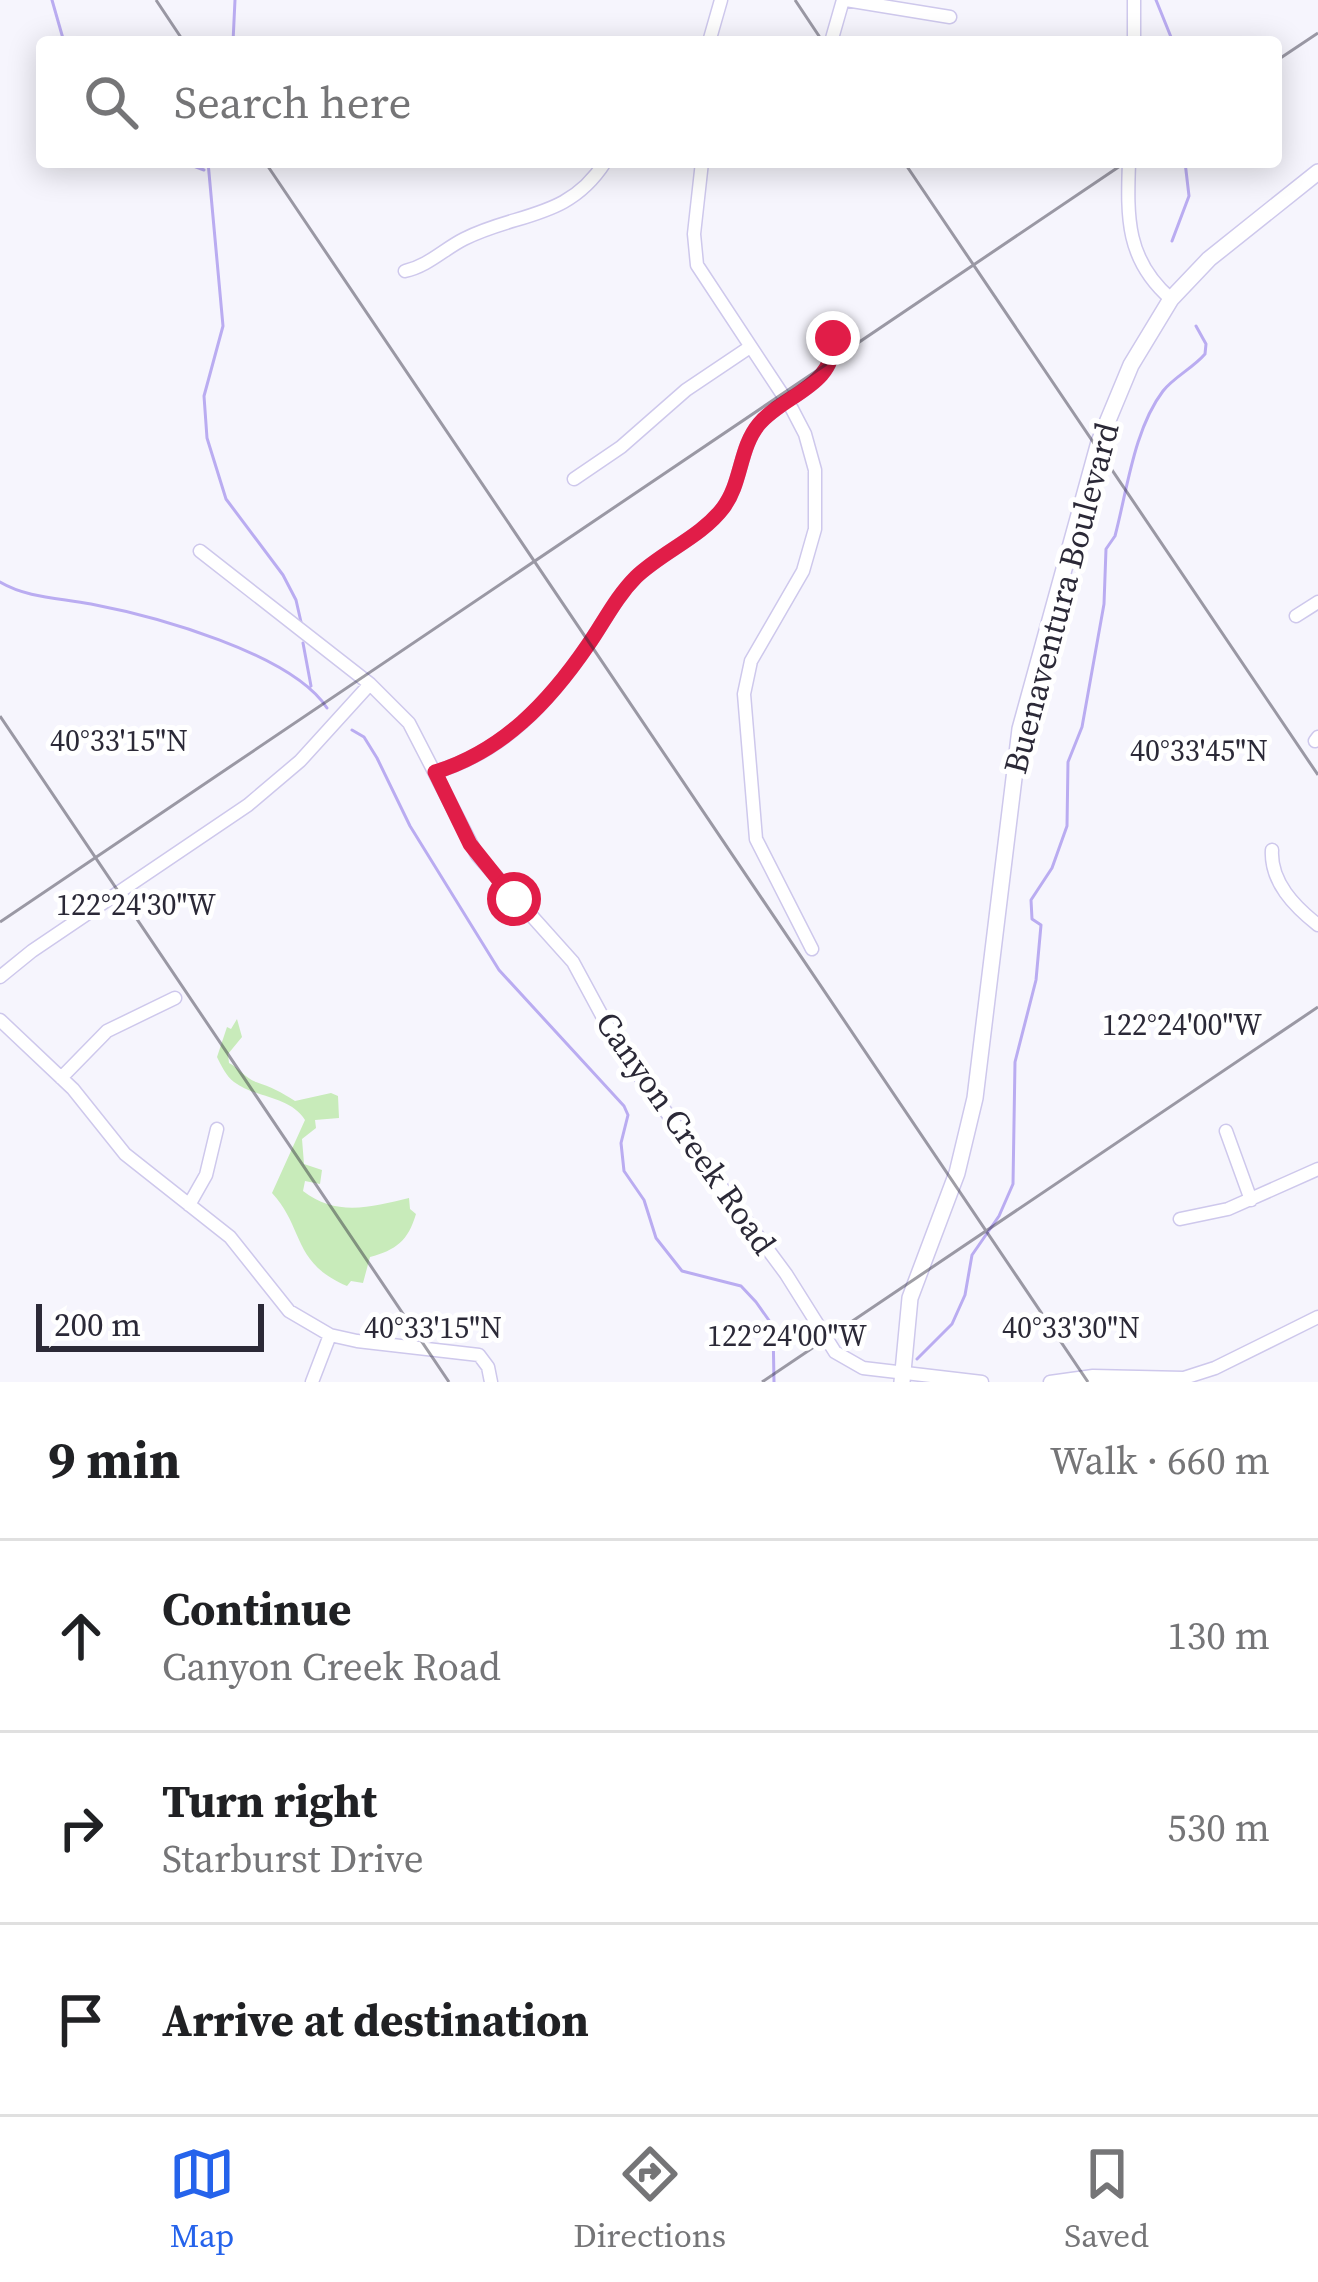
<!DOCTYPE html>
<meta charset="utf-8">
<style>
body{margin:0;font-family:"Source Serif 4",serif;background:#f2f2f2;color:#202124}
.scale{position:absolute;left:36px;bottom:30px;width:228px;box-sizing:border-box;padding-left:12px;border:6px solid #2b2937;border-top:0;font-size:33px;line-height:42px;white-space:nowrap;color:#2b2937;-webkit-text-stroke:9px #fff;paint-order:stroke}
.stop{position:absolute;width:36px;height:36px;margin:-27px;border:9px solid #e11d48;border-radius:50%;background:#fff}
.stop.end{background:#e11d48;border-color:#fff;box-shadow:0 3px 12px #0008}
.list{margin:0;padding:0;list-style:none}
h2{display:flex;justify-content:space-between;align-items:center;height:156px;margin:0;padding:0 48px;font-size:51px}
h2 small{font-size:39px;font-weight:400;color:#757577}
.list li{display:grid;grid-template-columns:78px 1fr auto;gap:36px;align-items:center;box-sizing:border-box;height:192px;padding:0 48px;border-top:3px solid #e0e0e0}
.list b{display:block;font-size:45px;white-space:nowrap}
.list p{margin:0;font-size:39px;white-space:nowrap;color:#757577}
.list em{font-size:39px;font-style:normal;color:#757577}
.icon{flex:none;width:66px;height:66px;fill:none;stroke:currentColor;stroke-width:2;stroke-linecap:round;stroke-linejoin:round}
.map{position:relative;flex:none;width:1318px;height:1382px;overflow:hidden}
.search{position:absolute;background:#fff;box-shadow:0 6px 30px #0003;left:36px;right:36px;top:36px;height:132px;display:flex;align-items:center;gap:30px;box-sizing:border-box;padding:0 42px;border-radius:12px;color:#757577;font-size:45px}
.sheet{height:732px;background:#fff}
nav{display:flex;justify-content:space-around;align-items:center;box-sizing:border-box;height:168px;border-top:3px solid #e0e0e0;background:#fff;font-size:33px;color:#757577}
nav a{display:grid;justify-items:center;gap:6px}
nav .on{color:#2563eb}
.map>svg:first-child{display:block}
.grass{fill:#c8ebba}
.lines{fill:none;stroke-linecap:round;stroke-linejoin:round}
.stream{stroke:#baacf1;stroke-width:3}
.minor-casing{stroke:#cec8ec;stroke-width:15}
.major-casing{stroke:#cec8ec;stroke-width:18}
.minor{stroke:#fff;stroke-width:12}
.major{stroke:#fff;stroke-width:15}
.route{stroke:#e11d48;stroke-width:15}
.ticks{fill:none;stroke:#2b2937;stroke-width:3;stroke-opacity:0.45}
.labels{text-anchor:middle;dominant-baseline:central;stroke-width:10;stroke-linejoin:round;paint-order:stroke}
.street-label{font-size:33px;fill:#2b2937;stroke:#fff}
.ticks-label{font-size:30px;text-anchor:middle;fill:#2b2937;stroke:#fff;stroke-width:10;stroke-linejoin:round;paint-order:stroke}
</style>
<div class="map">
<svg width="1318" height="1382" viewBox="0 0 1318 1382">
<rect width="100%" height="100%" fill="#f6f5fd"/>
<!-- grass -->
<path class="grass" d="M237,1019L242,1037L228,1054L229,1063C239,1068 245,1078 256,1082C271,1087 281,1092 295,1101L331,1093L338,1096L339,1118L315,1120L316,1128L302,1139L304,1164L322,1170L320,1184L305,1181L303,1191C336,1217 372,1207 409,1198L410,1209L416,1214C408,1241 396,1250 370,1257L363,1283L351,1281L347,1286C292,1263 304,1227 272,1193L305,1120C290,1096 255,1098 234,1082C226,1076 221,1065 217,1057L227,1027L231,1029Z"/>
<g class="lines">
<!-- stream -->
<path class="stream" d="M52,0L64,42
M1156,0L1173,42
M233,42L235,0
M183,162L204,170
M208,162L223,326L204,396L207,438L226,499L283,575L296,600L301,622
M1172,241L1189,196L1185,162
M0,582C27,598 60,598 91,604C154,616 291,653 327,708
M303,643L311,686
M352,730L364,737L377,758L410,826L499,970L624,1106L628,1115L621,1143L624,1171L644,1200L656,1238L682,1271L741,1286L756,1302L773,1326L774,1382
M917,1359L952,1324L965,1295L972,1255L999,1216L1013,1184L1015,1062L1036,980L1041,925L1032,919L1031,900L1052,868L1067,826L1068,762L1082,727L1104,604L1106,549L1115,536C1127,491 1134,429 1163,391C1174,377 1193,368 1205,354L1206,344L1196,326"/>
<defs>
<path id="minor" d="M846,0L950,17
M709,42L721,0
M831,42L843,0
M1134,42V0
M702,162L694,234L697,265L792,409L805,434L815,470V529L803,571L751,661L744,694L756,839L812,949
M1129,162C1127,218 1126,260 1171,299
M405,271C428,266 444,249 464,239C517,212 568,220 605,162
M574,479L621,447L686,390L750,347
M200,551L370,684L409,723L477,855L573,962L621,1051L786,1274L835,1352L863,1368L982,1382
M1296,616L1318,602
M1315,741L1318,737
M435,772C503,752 549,702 588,645C604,622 616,597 636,577C662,552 701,537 723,508C742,483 739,448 759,424C784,394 837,386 833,338
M1272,850C1270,882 1295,907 1318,925
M0,977L32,951L248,805L300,761L370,684
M0,1020L73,1089L125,1154L230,1237L289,1311L330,1335L357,1341L479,1355L488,1367L491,1382
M61,1078L107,1031L175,998
M1226,1131L1251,1200
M189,1205L206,1175L217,1129
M1180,1219L1228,1209L1318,1169
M312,1382L330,1335
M1050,1382L1093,1376L1184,1378L1215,1368L1318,1317"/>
<path id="major" d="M902,1382L910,1298L957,1173L975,1098L1020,729L1099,442L1131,365L1171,299L1209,259L1318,172"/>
</defs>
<!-- minor casing -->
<use href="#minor" class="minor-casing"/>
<!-- major casing -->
<use href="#major" class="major-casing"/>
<!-- minor -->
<use href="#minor" class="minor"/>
<!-- major -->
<use href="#major" class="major"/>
</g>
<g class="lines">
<!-- route -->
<path class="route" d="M514,899L470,844L435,772C503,751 549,702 588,645C604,622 616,597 636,577C662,552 701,537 723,508C742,483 739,448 759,424C784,394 837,386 833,338"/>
</g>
<!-- ticks -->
<path class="ticks" d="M156,0L184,42M795,0L823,42M1276,61L1318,33M265,162L1088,1382M904,162L1318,775M0,716L449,1382M0,922L1126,162M762,1382L1318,1007"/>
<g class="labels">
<!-- street labels -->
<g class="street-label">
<text transform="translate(1061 598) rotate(-75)">Buenaventura Boulevard</text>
<text transform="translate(686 1133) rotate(55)">Canyon Creek Road</text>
</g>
</g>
<g class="ticks-label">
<text x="119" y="751">40°33'15"N</text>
<text x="1199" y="761">40°33'45"N</text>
<text x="136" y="915">122°24'30"W</text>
<text x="1182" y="1035">122°24'00"W</text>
<text x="433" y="1338">40°33'15"N</text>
<text x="1071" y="1338">40°33'30"N</text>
<text x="787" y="1346">122°24'00"W</text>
</g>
</svg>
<div class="scale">200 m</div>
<div class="stop" style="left:514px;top:899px"></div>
<div class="stop end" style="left:833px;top:338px"></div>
<div class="search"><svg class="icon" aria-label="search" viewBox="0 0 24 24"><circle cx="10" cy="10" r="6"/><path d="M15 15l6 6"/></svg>Search here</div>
</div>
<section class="sheet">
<h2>9 min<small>Walk · 660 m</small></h2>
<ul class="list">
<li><svg class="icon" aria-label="ahead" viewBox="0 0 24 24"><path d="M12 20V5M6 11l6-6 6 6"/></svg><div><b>Continue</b><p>Canyon Creek Road</p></div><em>130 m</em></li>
<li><svg class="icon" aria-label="right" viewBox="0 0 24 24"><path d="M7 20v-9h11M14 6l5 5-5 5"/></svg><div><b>Turn right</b><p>Starburst Drive</p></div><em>530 m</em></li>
<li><svg class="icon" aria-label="arrive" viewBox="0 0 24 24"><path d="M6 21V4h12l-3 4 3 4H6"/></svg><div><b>Arrive at destination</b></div></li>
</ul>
</section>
<nav>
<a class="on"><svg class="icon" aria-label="map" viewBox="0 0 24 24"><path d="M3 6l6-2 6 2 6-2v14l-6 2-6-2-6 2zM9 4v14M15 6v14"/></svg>Map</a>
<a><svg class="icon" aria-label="directions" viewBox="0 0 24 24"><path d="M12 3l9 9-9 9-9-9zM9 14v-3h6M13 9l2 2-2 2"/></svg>Directions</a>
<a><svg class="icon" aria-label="saved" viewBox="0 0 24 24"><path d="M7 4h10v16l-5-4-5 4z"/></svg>Saved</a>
</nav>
